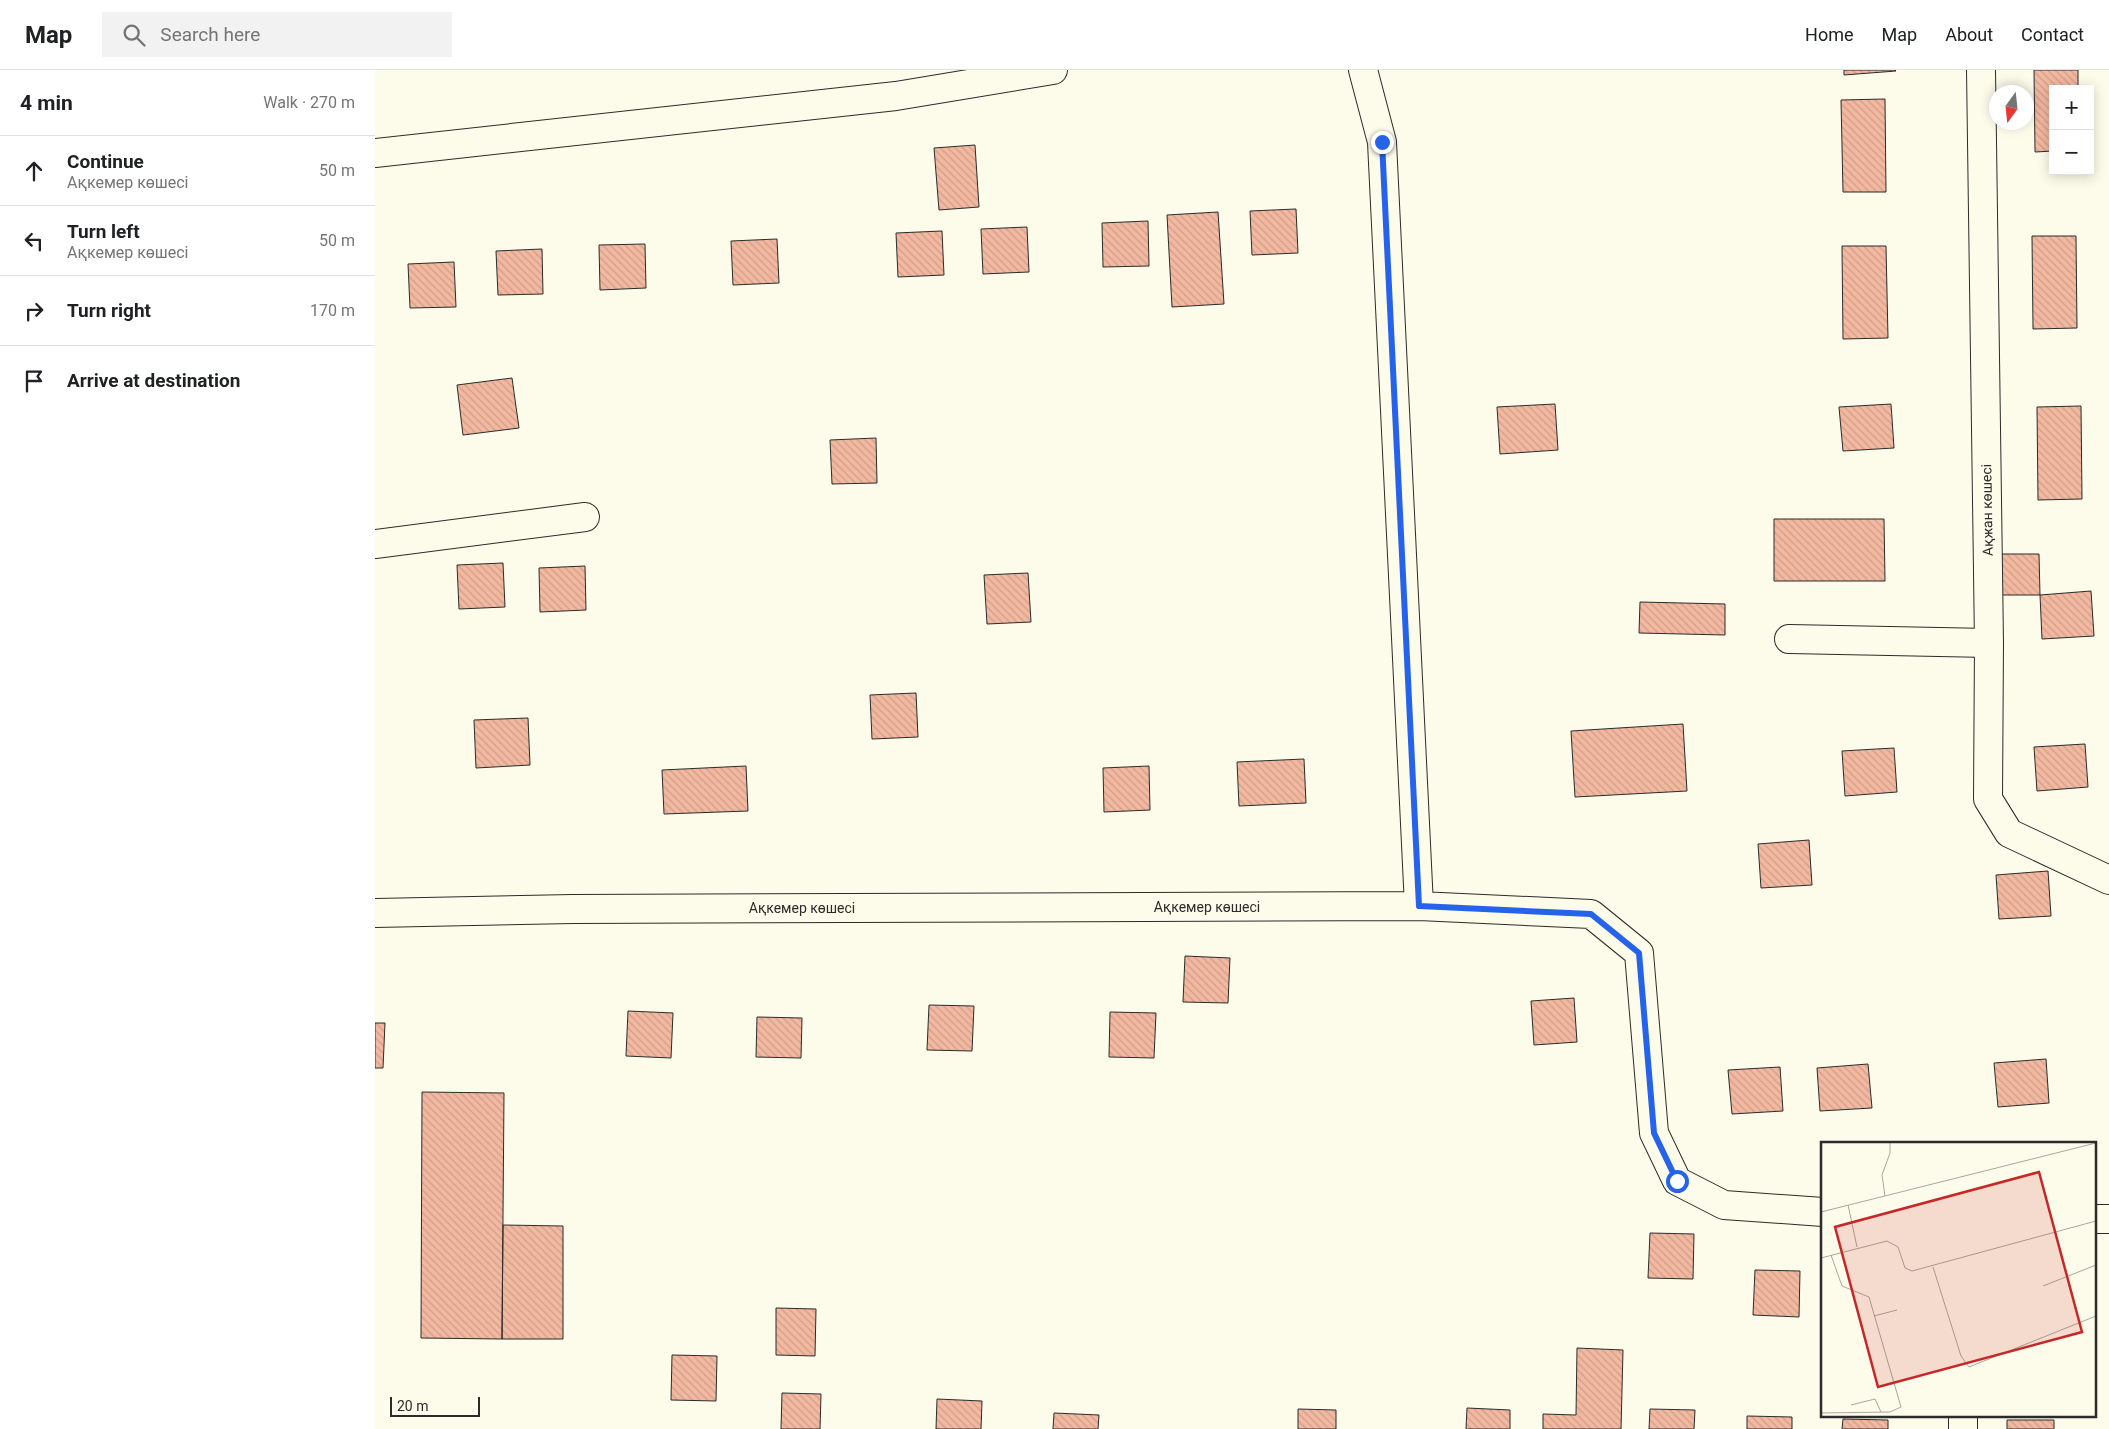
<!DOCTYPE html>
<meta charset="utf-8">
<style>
body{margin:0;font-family:Roboto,sans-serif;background:#f2f2f2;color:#202124}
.controls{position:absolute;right:15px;top:15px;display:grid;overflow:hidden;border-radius:0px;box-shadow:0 2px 12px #0003}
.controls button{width:45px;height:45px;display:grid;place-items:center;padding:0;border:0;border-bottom:1px solid #e0e0e0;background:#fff;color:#202124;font:25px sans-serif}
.compass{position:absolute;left:1614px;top:15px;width:45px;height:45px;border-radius:50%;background:#fff;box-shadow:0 2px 12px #0003;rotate:195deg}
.scale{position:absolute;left:15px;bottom:12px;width:90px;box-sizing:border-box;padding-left:5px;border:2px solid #2b2b2b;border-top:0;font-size:14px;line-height:18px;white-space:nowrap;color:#2b2b2b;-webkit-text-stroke:4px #fdfbea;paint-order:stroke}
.stop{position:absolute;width:15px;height:15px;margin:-11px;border:4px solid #2563eb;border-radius:50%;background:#fff}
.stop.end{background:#2563eb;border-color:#fff;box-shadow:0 1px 5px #0008}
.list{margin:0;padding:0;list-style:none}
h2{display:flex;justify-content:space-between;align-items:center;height:65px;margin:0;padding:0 20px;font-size:21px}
h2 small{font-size:16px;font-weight:400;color:#757577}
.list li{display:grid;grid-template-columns:32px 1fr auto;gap:15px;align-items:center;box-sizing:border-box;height:70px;padding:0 20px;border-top:1px solid #e0e0e0}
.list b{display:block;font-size:19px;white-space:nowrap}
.list p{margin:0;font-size:16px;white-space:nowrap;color:#757577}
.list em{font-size:16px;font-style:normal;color:#757577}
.icon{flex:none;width:28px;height:28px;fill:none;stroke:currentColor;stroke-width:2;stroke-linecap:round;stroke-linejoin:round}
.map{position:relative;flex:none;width:1734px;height:1359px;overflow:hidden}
header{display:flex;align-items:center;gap:30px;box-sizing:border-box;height:70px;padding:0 25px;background:#fff;border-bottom:1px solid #e0e0e0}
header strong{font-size:24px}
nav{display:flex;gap:28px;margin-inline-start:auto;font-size:18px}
.search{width:350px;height:45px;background:#f2f2f2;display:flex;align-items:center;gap:12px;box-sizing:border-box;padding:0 18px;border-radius:0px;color:#757577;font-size:19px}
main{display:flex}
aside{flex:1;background:#fff}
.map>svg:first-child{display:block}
.building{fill:url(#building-back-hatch);stroke:#2b2b2b}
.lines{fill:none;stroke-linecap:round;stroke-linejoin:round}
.minor-casing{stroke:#2b2b2b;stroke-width:30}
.minor{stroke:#fdfbea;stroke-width:28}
.route{stroke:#2563eb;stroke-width:6}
.labels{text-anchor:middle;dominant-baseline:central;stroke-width:4;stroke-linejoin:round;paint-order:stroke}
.street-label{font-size:14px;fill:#2b2b2b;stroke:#fdfbea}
.inset-road{fill:none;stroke:#a9a89e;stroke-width:1}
.view{fill:#c62828;fill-opacity:0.15;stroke:#c62828;stroke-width:2.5}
.inset-edge{fill:none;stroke:#2b2b2b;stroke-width:2.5}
</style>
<header>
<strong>Map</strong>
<div class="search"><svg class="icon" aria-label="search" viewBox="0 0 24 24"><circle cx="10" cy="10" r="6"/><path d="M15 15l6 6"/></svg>Search here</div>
<nav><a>Home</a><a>Map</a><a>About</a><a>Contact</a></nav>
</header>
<main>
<aside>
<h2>4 min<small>Walk · 270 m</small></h2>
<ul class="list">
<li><svg class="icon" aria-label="ahead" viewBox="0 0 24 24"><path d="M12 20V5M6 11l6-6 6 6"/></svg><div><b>Continue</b><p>Ақкемер көшесі</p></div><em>50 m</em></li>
<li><svg class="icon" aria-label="left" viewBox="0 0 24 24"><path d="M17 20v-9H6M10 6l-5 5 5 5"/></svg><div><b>Turn left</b><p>Ақкемер көшесі</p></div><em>50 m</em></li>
<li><svg class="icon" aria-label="right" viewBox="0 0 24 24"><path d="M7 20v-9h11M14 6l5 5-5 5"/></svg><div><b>Turn right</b></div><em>170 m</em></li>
<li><svg class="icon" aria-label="arrive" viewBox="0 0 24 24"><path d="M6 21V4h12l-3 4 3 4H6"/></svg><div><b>Arrive at destination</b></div></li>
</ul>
</aside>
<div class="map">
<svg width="1734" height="1359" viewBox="0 0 1734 1359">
<defs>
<pattern id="building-back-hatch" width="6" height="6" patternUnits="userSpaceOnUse" patternTransform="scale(1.25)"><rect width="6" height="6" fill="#f2b8a0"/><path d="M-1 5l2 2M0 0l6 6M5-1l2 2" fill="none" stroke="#d09e8a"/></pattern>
</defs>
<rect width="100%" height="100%" fill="#fdfbea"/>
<!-- building -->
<path class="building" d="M1469,0H1520L1521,1L1469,5Z
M1659,0H1703V19H1678V81L1660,82Z
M1510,29L1511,122H1468L1466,30Z
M600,75L604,137L564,140L559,78Z
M921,139L923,183L877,185L875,141Z
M843,142L849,234L797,237L792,145Z
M773,151L774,196L728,197L727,153Z
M652,157L654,202L608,204L606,159Z
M567,161L569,205L523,207L521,163Z
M1657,166H1701L1702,258L1658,259Z
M402,169L404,213L358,215L356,171Z
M270,174L271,218L225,220L224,175Z
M1467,176H1511L1513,268L1468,269Z
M167,179L168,224L123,225L121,181Z
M79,192L81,237L35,238L33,194Z
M137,308L144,358L88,365L82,315Z
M1180,334L1183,380L1125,384L1122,337Z
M1516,334L1519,378L1468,381L1464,337Z
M1706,336L1707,429L1663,430L1662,337Z
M501,368L502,413L457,414L455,370Z
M1399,449H1509L1510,511H1399Z
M1626,484H1664L1665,525H1626Z
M128,493L130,537L84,539L82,495Z
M210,496L211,540L165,542L164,498Z
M653,503L656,552L612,554L609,505Z
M1716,521L1719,566L1667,569L1665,525Z
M1265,532L1350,534V565L1264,563Z
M541,623L543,667L497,669L495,625Z
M153,648L155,695L101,698L99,650Z
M1308,654L1312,721L1200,727L1196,661Z
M1710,674L1713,717L1662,721L1659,677Z
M1519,678L1522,722L1470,726L1467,681Z
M929,689L931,733L864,736L862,692Z
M371,696L373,741L289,744L287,700Z
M774,696L775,740L729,742L728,698Z
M1434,770L1437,815L1386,818L1383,774Z
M1673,801L1676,846L1624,849L1621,805Z
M810,886L855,888L853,933L808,932Z
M1199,928L1202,972L1159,975L1156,931Z
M554,935L599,936L597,981L552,980Z
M253,941L298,943L296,988L251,986Z
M735,942L781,943L779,988L734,987Z
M382,947L427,948L426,988L381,987Z
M0,953H10L8,998H0Z
M1671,989L1674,1033L1623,1037L1619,993Z
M1493,994L1497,1038L1445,1041L1442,998Z
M1405,997L1408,1041L1357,1044L1353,1000Z
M47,1022L129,1023L127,1269L46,1268Z
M128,1155L188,1156V1269H127Z
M1275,1163L1319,1164L1318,1209L1273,1208Z
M1380,1200L1425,1201L1424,1247L1378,1245Z
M401,1238L441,1239L440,1286L401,1285Z
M1202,1278L1248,1280L1246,1359H1168V1344L1201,1345Z
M297,1285L342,1286L341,1331L296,1330Z
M407,1323L446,1324L445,1359H406Z
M562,1329L607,1331L606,1359H561Z
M1092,1338L1135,1340V1359H1091Z
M923,1339L961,1340V1359H923Z
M1275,1339L1320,1340L1319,1359H1274Z
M679,1343L724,1345L723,1359H678Z
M1372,1346L1417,1347V1359H1372Z
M1468,1349L1513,1350V1359H1467Z
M1632,1350H1679V1359H1632Z"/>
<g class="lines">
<defs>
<path id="minor" d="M988,0L1007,72L1044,836
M1606,0L1614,573L1613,729L1634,763L1734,810
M0,83L521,26L678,0
M0,474L210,447
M1414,569L1614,573
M0,843L198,839L1044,836L1216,844L1264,883L1279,1063L1302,1111L1349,1135L1448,1142
M1720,1149H1734
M1588,1359V1345"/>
</defs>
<!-- minor casing -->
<use href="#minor" class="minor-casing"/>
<!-- minor -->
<use href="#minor" class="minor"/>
</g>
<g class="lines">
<!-- route -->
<path class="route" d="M1007,72L1044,836L1216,844L1264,883L1279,1063L1302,1111"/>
</g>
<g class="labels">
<!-- street labels -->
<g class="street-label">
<text transform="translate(1612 440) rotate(-91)">Ақжан көшесі</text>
<text x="832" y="837">Ақкемер көшесі</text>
<text x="427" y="838">Ақкемер көшесі</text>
</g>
</g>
<!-- overview -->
<g transform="translate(1446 1072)">
<rect width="275" height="275" fill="#fdfbea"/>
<path class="inset-road" d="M64,54L61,33L69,11V0M27,63L36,105M0,70L275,1M0,116L66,99L77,105L84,126L91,129L275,79M112,125L140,214L148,225L275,174M222,144L275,123M53,174L76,168M30,263L54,257L60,270M0,271L69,270L80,265L48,155L21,144L10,113"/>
<path class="view" d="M218,30L261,190L57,245L14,85Z"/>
<rect width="275" height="275" class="inset-edge"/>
</g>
</svg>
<div class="controls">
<button>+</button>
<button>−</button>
</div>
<svg class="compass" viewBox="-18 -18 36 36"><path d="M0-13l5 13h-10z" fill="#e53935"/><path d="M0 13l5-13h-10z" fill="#757577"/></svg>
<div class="scale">20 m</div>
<div class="stop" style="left:1302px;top:1111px"></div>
<div class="stop end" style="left:1007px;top:72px"></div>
</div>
</main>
